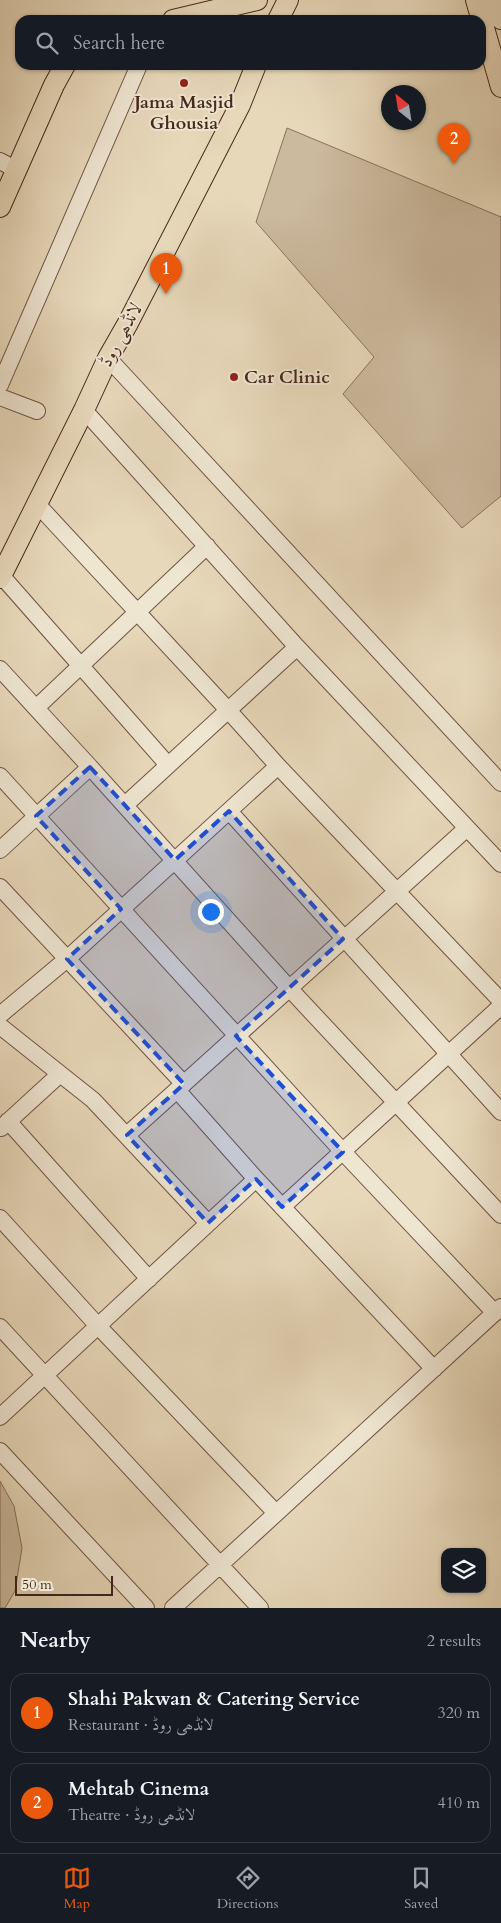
<!DOCTYPE html>
<meta charset="utf-8">
<style>
body{margin:0;font-family:Cardo,Amiri,serif;background:#20242c;color:#f1f3f6}
.controls{position:absolute;right:15px;bottom:15px;display:grid;overflow:hidden;border-radius:10px;box-shadow:0 1px 4px #0004}
.controls button{width:45px;height:45px;display:grid;place-items:center;padding:0;border:0;border-bottom:1px solid #363941;background:#171b24;color:#f1f3f6;font:25px sans-serif}
.compass{position:absolute;left:381px;top:85px;width:45px;height:45px;border-radius:50%;background:#171b24;box-shadow:0 1px 4px #0004;rotate:330deg}
.scale{position:absolute;left:15px;bottom:12px;width:98px;box-sizing:border-box;padding-left:5px;border:2px solid #46281b;border-top:0;font-size:14px;line-height:18px;white-space:nowrap;color:#46281b;-webkit-text-stroke:4px #efe6d2;paint-order:stroke}
.you{position:absolute;left:210px;top:911px;width:18px;height:18px;margin:-12px;border:4px solid #fff;border-radius:50%;background:#1a73e8;box-shadow:0 0 0 8px #1a73e833}
.badge{display:grid;place-items:center;width:32px;height:32px;border-radius:50%;background:#ea580c;color:#fff;font-size:16px;font-weight:700}
.pin{position:absolute;translate:-50% -41px;filter:drop-shadow(0 1px 2px #0008)}
.pin::after{content:'';position:absolute;top:26px;width:18px;height:15px;background:inherit;clip-path:polygon(0 0,100% 0,50% 100%)}
.list{margin:0;padding:0;list-style:none}
h2{display:flex;justify-content:space-between;align-items:center;height:65px;margin:0;padding:0 20px;font-size:21px}
h2 small{font-size:16px;font-weight:400;color:#9ea1a6}
.list li{display:grid;grid-template-columns:32px 1fr auto;gap:15px;align-items:center;box-sizing:border-box;height:80px;margin:0 10px 10px;padding:0 10px;border:1px solid #363941;border-radius:15px}
.list b{display:block;font-size:19px;white-space:nowrap}
.list p{margin:0;font-size:16px;white-space:nowrap;color:#9ea1a6}
.list em{font-size:16px;font-style:normal;color:#9ea1a6}
.icon{flex:none;width:28px;height:28px;fill:none;stroke:currentColor;stroke-width:2;stroke-linecap:round;stroke-linejoin:round}
.map{position:relative;flex:none;width:501px;height:1608px;overflow:hidden}
.search{position:absolute;background:#171b24;box-shadow:0 1px 4px #0004;left:15px;right:15px;top:15px;height:55px;display:flex;align-items:center;gap:12px;box-sizing:border-box;padding:0 18px;border-radius:15px;color:#9ea1a6;font-size:19px}
.sheet{height:245px;background:#171b24}
nav{display:flex;justify-content:space-around;align-items:center;box-sizing:border-box;height:70px;border-top:1px solid #363941;background:#171b24;font-size:14px;color:#9ea1a6}
nav a{display:grid;justify-items:center;gap:2px}
nav .on{color:#ea580c}
.map>svg:first-child{display:block}
.green{fill:#ccba9f;stroke:#89715d}
.lines{fill:none;stroke-linecap:round;stroke-linejoin:round}
.minor-casing{stroke:#6e5443;stroke-width:18}
.major-casing{stroke:#46281b;stroke-width:22}
.minor{stroke:#efe6d2;stroke-width:16}
.major{stroke:#e7d8ba;stroke-width:20}
.marked{fill:#1d4ed8;fill-opacity:0.2;stroke:#1d4ed8;stroke-width:4;stroke-dasharray:10 6;stroke-linejoin:round}
.poi-dot{fill:#8f2418;stroke:#efe6d2;stroke-width:2}
.labels{text-anchor:middle;dominant-baseline:central;stroke-width:4;stroke-linejoin:round;paint-order:stroke}
.poi-label{font-size:18px;font-weight:bold;fill:#46281b;stroke:#efe6d2}
.street-label{font-size:18px;fill:#46281b;stroke:#efe6d2}
</style>
<div class="map">
<svg width="501" height="1608" viewBox="0 0 501 1608">
<rect width="100%" height="100%" fill="#e7d8ba"/>
<filter id="stains"><feTurbulence type="fractalNoise" baseFrequency=".004" numOctaves="4"/><feColorMatrix values="0 0 0 0 .2 0 0 0 0 .09 0 0 0 0 .02 0 0 0 .5 -.17"/></filter>
<radialGradient id="worn" r=".72"><stop offset=".6" stop-color="#630" stop-opacity="0"/><stop offset="1" stop-color="#630" stop-opacity=".3"/></radialGradient>
<!-- green -->
<path class="green" d="M287,128L501,217V496L462,528L343,394L374,357L256,222Z
M0,1481L14,1506L22,1548L15,1591L5,1608H0Z"/>
<g class="lines">
<defs>
<path id="minor" d="M0,161L17,170
M108,358L501,783
M0,385L139,65
M0,397L37,411
M84,410L297,647L501,864
M0,574L168,765
M0,669L90,767
M36,708L207,546
M278,766L501,1001
M0,776L343,1152L495,1313
M125,805L297,647
M229,811L501,1112
M0,850L90,767L289,988L501,1215
M0,887L184,1084
M0,1015L67,959L278,766L228,710L37,504
M0,1026L93,1100L208,1223
M177,1090L256,1179L434,1369
M8,1121L149,1279
M1,1128L60,1074
M127,1135L467,828
M282,1207L501,1006
M0,1218L98,1326L276,1513
M0,1327L260,1608
M0,1417L256,1179
M0,1451L146,1608
M173,1608L501,1307"/>
<path id="major" d="M476,0L501,87
M496,0L501,19
M173,20L257,0
M278,20L288,0
M0,207L54,85L65,65
M0,578L84,410L108,358L128,323L240,105L256,65"/>
</defs>
<!-- minor casing -->
<use href="#minor" class="minor-casing"/>
<!-- major casing -->
<use href="#major" class="major-casing"/>
<!-- minor -->
<use href="#minor" class="minor"/>
<!-- major -->
<use href="#major" class="major"/>
</g>
<!-- marked area -->
<path class="marked" d="M90,767L175,860L229,811L343,939L236,1036L343,1152L282,1207L256,1179L208,1223L127,1135L184,1084L67,959L121,909L36,816Z"/>
<!-- markers -->
<g class="poi-dot">
<circle cx="184" cy="83" r="5"/>
<circle cx="234" cy="377" r="5"/>
</g>
<g class="labels">
<!-- poi labels -->
<g class="poi-label">
<text x="184" y="102">Jama Masjid<tspan x="184" dy="21">Ghousia</tspan></text>
<text x="244" y="377" text-anchor="start">Car Clinic</text>
</g>
<!-- street labels -->
<g class="street-label">
<text transform="translate(121 335) rotate(-62)">لانڈھی روڈ</text>
</g>
</g>
<rect width="100%" height="100%" filter="url(#stains)"/>
<rect width="100%" height="100%" fill="url(#worn)"/>
</svg>
<div class="controls">
<button><svg class="icon" aria-label="layers" viewBox="0 0 24 24"><path d="M12 4l9 5-9 5-9-5zM3 14l9 5 9-5"/></svg></button>
</div>
<svg class="compass" viewBox="-18 -18 36 36"><path d="M0-13l5 13h-10z" fill="#e53935"/><path d="M0 13l5-13h-10z" fill="#9ea1a6"/></svg>
<div class="scale">50 m</div>
<div class="you"></div>
<div class="pin badge" style="left:166px;top:294px">1</div>
<div class="pin badge" style="left:454px;top:164px">2</div>
<div class="search"><svg class="icon" aria-label="search" viewBox="0 0 24 24"><circle cx="10" cy="10" r="6"/><path d="M15 15l6 6"/></svg>Search here</div>
</div>
<section class="sheet">
<h2>Nearby<small>2 results</small></h2>
<ul class="list">
<li><span class="badge">1</span><div><b>Shahi Pakwan &amp; Catering Service</b><p>Restaurant · لانڈھی روڈ</p></div><em>320 m</em></li>
<li><span class="badge">2</span><div><b>Mehtab Cinema</b><p>Theatre · لانڈھی روڈ</p></div><em>410 m</em></li>
</ul>
</section>
<nav>
<a class="on"><svg class="icon" aria-label="map" viewBox="0 0 24 24"><path d="M3 6l6-2 6 2 6-2v14l-6 2-6-2-6 2zM9 4v14M15 6v14"/></svg>Map</a>
<a><svg class="icon" aria-label="directions" viewBox="0 0 24 24"><path d="M12 3l9 9-9 9-9-9zM9 14v-3h6M13 9l2 2-2 2"/></svg>Directions</a>
<a><svg class="icon" aria-label="saved" viewBox="0 0 24 24"><path d="M7 4h10v16l-5-4-5 4z"/></svg>Saved</a>
</nav>
